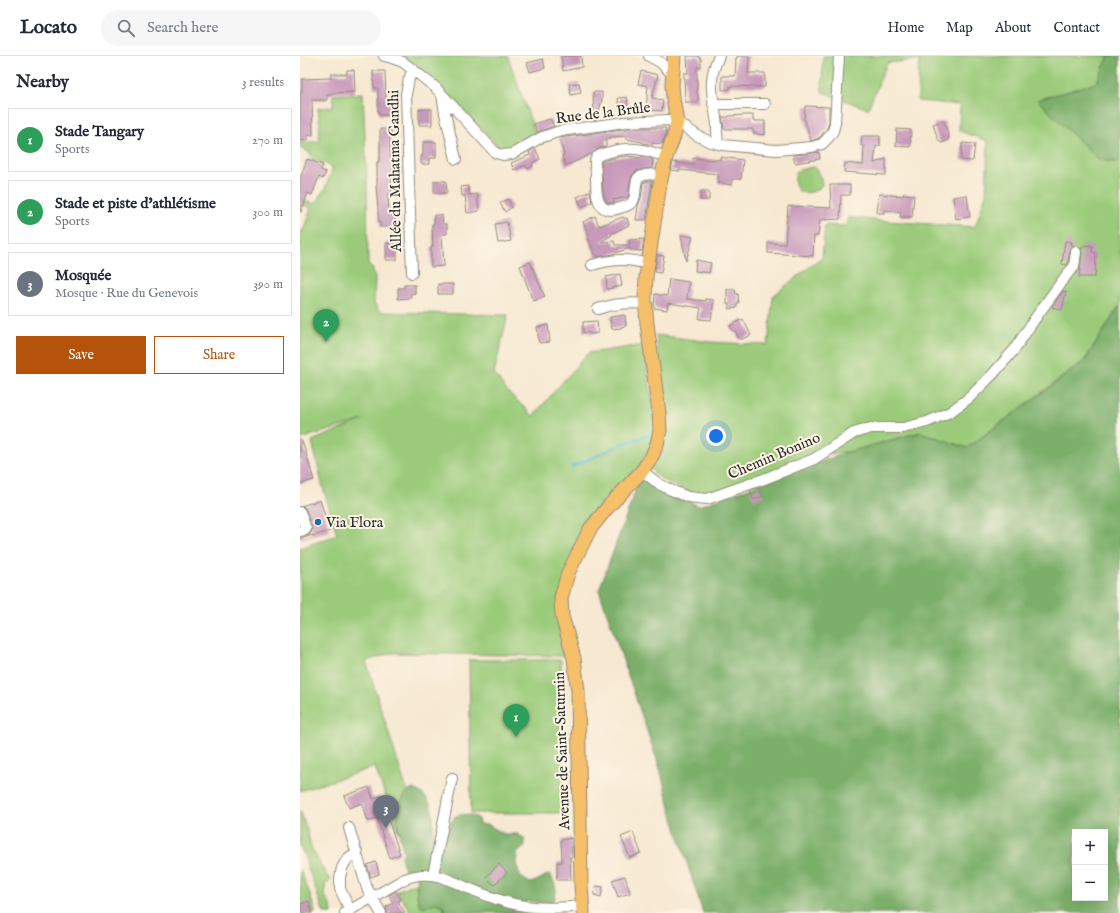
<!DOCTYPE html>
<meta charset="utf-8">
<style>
body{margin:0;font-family:"IM FELL English",serif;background:#f6f6f7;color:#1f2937}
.controls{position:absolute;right:12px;bottom:12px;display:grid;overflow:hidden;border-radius:0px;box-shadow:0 4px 16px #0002}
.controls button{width:36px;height:36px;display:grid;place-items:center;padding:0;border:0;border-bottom:1px solid #e0e1e3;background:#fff;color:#1f2937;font:20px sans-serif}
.you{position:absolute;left:416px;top:380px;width:14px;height:14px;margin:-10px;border:3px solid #fff;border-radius:50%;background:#1a73e8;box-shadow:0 0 0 6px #1a73e833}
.badge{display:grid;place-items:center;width:26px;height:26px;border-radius:50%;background:#b45309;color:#fff;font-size:13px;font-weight:700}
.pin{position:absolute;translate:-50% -33px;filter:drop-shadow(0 1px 2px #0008)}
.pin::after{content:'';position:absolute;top:21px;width:14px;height:12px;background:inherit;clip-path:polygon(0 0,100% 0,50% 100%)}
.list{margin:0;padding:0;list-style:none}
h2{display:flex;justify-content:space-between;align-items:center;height:52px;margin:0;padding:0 16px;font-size:17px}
h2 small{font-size:13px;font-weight:400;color:#747a83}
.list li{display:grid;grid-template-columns:26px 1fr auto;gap:12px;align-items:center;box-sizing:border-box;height:64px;margin:0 8px 8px;padding:0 8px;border:1px solid #e0e1e3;border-radius:0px}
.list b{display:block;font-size:15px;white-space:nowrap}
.list p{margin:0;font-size:13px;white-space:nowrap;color:#747a83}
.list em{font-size:13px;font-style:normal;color:#747a83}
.actions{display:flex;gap:8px;padding:12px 16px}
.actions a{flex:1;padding:9px 0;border:1px solid #b45309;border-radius:0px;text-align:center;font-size:14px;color:#b45309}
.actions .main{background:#b45309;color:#fff}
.icon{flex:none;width:22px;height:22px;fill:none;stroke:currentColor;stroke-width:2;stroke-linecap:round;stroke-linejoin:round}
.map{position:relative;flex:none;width:820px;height:857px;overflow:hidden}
header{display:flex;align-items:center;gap:24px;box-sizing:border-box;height:56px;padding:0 20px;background:#fff;border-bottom:1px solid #e0e1e3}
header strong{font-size:19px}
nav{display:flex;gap:22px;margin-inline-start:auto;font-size:14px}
.search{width:280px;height:36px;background:#f6f6f7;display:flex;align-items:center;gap:10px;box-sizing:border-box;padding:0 14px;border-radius:22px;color:#747a83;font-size:15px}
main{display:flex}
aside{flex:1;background:#fff}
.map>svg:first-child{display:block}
.green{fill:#9bcb7a;stroke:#637b52}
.forest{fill:#7caf6a;stroke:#546d4a;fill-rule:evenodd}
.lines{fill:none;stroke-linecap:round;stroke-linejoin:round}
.stream{stroke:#4fb3ce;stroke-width:2.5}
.building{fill:#c799bb}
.minor-casing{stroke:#918a7e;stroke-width:12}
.major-casing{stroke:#918a7e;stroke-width:15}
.minor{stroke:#fff;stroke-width:10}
.major{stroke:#f6c06b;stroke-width:13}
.poi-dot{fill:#1f6fb2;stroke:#fcf5e5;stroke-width:1.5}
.labels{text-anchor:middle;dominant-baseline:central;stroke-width:4;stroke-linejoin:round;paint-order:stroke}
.street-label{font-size:15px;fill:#2b2b2b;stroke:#fcf5e5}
.poi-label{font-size:15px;fill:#2b2b2b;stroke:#fcf5e5;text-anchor:start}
</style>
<header>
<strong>Locato</strong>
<div class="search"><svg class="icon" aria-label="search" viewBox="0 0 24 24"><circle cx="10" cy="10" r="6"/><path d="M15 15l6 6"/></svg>Search here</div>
<nav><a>Home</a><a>Map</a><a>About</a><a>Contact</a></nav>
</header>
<main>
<aside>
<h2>Nearby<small>3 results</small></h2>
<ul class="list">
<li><span class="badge" style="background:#2e9e5b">1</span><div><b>Stade Tangary</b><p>Sports</p></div><em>270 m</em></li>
<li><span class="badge" style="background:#2e9e5b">2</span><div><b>Stade et piste d'athlétisme</b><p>Sports</p></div><em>300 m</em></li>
<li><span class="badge" style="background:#6b7280">3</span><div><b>Mosquée</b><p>Mosque · Rue du Genevois</p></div><em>390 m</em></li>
</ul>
<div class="actions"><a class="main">Save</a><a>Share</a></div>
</aside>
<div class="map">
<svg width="820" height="857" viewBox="0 0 820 857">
<rect width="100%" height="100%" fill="#fcf5e5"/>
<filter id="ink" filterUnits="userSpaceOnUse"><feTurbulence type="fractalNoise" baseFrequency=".025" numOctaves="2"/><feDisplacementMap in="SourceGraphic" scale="8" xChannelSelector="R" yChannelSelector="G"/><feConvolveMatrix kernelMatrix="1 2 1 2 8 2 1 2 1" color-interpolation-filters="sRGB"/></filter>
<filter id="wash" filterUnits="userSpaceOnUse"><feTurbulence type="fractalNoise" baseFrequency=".012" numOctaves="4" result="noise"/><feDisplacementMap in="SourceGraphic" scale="16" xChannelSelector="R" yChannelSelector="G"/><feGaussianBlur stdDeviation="0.9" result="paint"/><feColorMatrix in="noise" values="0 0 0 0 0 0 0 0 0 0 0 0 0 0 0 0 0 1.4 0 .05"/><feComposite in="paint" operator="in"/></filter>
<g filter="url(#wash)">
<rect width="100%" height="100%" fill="#f7e8d1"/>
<!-- green -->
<path class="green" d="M103,0H208V1L236,79L207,93L200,92L134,24Z
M523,0H809L796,27L799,104L820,107V249L784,305L667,392L620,376L548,396L510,399L415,438L391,437L361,423L350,412L361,396L366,375L356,279L411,286L468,289L473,240L499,219L522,202L525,169L545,170L548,161L571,164L675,171L686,139L688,85L659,75L660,49L618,45L619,4L587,7L568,53L522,36Z
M63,37L67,125L68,208L72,212L75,220L74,247L80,256L208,259L194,317L207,335L233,360L288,297L344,289L356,368L352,387L342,407L303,445L286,473L258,542L267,600L91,597L66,605L107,735C98,752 98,757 98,776L75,711L0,735V492L37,479L22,428L12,385L63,364L0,383V175H3L11,152L4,149L6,145L15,148L20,139L25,133L33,111L12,103L9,96L1,93L0,86H19L20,66L19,64L18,52L33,51V39Z
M512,111L516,112L521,123L522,129C519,133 516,135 511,136C496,140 493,128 496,116L499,114Z
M169,604H261L262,757H171Z
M0,754L7,774L11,791L26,818L31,824L25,828V840L31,851L32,857H24L0,789Z
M0,813L10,838L15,857H0Z
M116,828L118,846L135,847L143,850L145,857H111L97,835L107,830Z"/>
<!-- forest -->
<path class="forest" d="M809,0H820V107L799,104L737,44L796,27Z
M820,249V857H403L371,756L360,713L299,534L340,422L399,450L548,396L621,376L667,392L784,306ZM775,776H805V842H775Z
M113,733C126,737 133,749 133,762C134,771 131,777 137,784L143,783C148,776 150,767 155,760C162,758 171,758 178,762L179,768L189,769L204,778H217L224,782L225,790L218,795L216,807L221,821L230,827C239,825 243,820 250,818C255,828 259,835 253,846H240L226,845V857H145L143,850L135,847C130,851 126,851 120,850C116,842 116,829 118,821L106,818L101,801L104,797C100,782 95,766 100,749C101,744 105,740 107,735Z"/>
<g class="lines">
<!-- stream -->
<path class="stream" d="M271,411L332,384L349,379"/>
</g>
<g id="blocks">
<!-- building -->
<path class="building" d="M261,0H281L282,11L263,15Z
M387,0H399V2H401V11H397V38H398V46H385L384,17H388Z
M437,0H449L448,17H465V31L430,30V33L422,34V20H435L436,2H437Z
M243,3L245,12L230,16L227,7Z
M47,14H54L55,36L32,37V39H27V44H12L13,79H8V84L0,85V35L2,37V23L31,22V18H47Z
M73,15H85L86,43H90V51H95V59H79V55H78V32H74Z
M341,15L358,19L352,42L363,44L362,55L346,54L348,30L338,28Z
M279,27L281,37L271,39L269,28Z
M293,36H302V44L297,63L294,64Z
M327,41L328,52L319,51L318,42Z
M505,50L529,51V66L527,72L519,82L511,85L505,64H504Z
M119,53H132V69H119Z
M444,59H453V65H465V79L457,78V77H453V73H424L422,61H429V60Z
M250,63L254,70L237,76L234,68Z
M644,65L649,82L647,85L641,87L638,83L633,68Z
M328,72H366L365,80L362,88L352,87V89L343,87V86L326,83L327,80L310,81V83H306V90L298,93L291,98L266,110L262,100L264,99L259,82L323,73L325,75Z
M80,73H91V81H90V101H93V117H92V138H88L89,159H95V171H80V166H79L76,130H77V106H79V102H80Z
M597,73L611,74L610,91L596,90Z
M562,80H580V90H576L574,107L586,103V119L544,116L545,107L563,109L564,90H561Z
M123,86H136V102H129V108H121V100H123Z
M662,87L675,88L673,105L661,104Z
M235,92L240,103L232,107L233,110L227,113L226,109L214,114L211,107L230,99L229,96Z
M519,96L520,103L495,107L493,99L513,97Z
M328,100L341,102L342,100L350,102L353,104L352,112L342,113L335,116L332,119L330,126L328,141L313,144L314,147H308L305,142L303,137L301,106L306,104L319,101Z
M420,101L443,104L441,123H432V129L418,127V118L380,114V115L371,114L373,106L393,109V102L420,104Z
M7,103L23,109L21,114L26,116L23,123L19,121L12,139L8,137L1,156H0V123Z
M134,125H146L147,137H134Z
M348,125H352L346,164H336L338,150L341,142L343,127Z
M530,129H550V139H541L540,163L520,164L518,180H514L513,200L468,197V187L485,188L488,150L531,152Z
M168,130L169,139L177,138L179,155L167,157L165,140H162L161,131Z
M290,135L292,146L282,151L277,141Z
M401,135H409V144H400Z
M579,138L603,140V138L614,139L612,161H600L601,156L584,154V157H577Z
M667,139L670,161L656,163L653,141Z
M208,143L212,151L205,156L200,147Z
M134,159H142L143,168H147V178H142L144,210L131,211V191H133L132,168H134Z
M295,160L299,170L323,161L324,163L327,162L329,169L311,178L312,179L301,186L314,185L315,189H330L329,184L344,183L342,195L330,194V192L309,199L296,201L287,180L289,179L283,166Z
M207,166L211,185L198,187L195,168Z
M381,179L393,181L386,205Z
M765,185L772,186L771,189L775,190L771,192L770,195L767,209L762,208Z
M86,187H97V204H86Z
M785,189L793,190L792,196L796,197L795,221H779L782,197L781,192H783Z
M357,199L364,200L361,217L355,216Z
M396,204L411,207L409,217L395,215Z
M230,206L245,241L233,245L220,210Z
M320,218L322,230L307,233L306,221Z
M369,223L389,226L387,243L406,245V243L414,244L411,264L399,263L401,252L368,247L367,254L354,252L355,238L367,240Z
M138,228H153V238H138Z
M104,229H115V237L110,238L111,242L98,243V232H104Z
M427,233H435L436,238H438L439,247L437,248V252L429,253V248H427Z
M763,235L766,236L762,254L752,251Z
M325,259L326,270L321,271V272L312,273L310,261Z
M443,263L451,279L442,283H439L435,275H432L430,270Z
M297,265L298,277L289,278L288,276L283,277V266Z
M248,269L250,286L239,287L237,271Z
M0,384H2L14,424L0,428Z
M459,432L463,440L454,444L450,435Z
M20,444L30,475L13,480V479L0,483V481L9,479L11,477L12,474L6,454L4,451L1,450Z
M69,731L73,743L80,740L100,798L90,802L77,762L68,765L62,747L49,752L44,740Z
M333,776L341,797L330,802L321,781Z
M272,782V801H270L271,824H257V806H262L261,784Z
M76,806L79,818L71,821L67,809Z
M199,808L207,817L194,829L186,821Z
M325,820L330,837L318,841L312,824Z
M295,830L303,831L301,841L294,839Z
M96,835L101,843L98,845L105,857H87L86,851L93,847L89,839Z
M9,845L12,857H2L0,848Z"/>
</g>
</g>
<g filter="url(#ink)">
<use href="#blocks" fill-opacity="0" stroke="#918a7e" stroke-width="1"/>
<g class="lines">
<defs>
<path id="minor" d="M84,0L92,2L103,6L135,31L193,94L196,97L203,99L212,98L240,82L260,75L325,66L367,64L377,66L398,80L410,86L422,89L476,94L512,91L522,88L528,82L533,75L535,67L539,0
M349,0L360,6L373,19
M142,39L145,57L156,103
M413,48H465
M418,88C417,81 417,75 417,69C414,42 406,26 419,0
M362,120C353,118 346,117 338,122C334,129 337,139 333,145C331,149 324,151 320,152C294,161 296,134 296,117C296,112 293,106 296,102C299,98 306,97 310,96C332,90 345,93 366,101
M292,209C313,203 327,202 348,208
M112,217L106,38L109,23L113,13
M298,253C313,248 329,246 345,248
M342,415L359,428L371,434L388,441L407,443L464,423L514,403L554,377L571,372H603L627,366L650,356L669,342L693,318L714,294L736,261L768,217L774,211L776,196
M0,456L6,473L1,475
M49,772L67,832L81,857
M133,819L152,722
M50,854L40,833V822L42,812L47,803L57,796
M45,857L101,825C115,818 127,817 142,821C162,829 182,839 203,845C228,853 256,853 283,850"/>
<path id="major" d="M283,857L281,829L278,635L274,602L262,560L261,542L268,517L290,473L307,452L342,415L352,400L357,388L360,374L359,357L347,268L345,242L346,221L360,128L366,101L374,80L377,66L373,42L372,29L374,0"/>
</defs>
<!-- minor casing -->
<use href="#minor" class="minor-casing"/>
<!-- major casing -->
<use href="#major" class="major-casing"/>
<!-- minor -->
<use href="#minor" class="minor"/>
<!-- major -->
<use href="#major" class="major"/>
</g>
</g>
<!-- markers -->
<circle class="poi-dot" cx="18" cy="466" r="4"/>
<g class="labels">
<!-- street labels -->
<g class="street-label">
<text transform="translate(303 57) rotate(-7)">Rue de la Brûle</text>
<text transform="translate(95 115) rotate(-91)">Allée du Mahatma Gandhi</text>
<text transform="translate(474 400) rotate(-23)">Chemin Bonino</text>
<text transform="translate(262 695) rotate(-92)">Avenue de Saint-Saturnin</text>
</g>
<!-- poi labels -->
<g class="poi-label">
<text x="26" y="466">Via Flora</text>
</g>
</g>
</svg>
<div class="controls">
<button>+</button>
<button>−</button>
</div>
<div class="you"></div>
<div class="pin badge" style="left:216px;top:681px;background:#2e9e5b">1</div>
<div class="pin badge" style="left:26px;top:286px;background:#2e9e5b">2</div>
<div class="pin badge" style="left:86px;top:772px;background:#6b7280">3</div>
</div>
</main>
